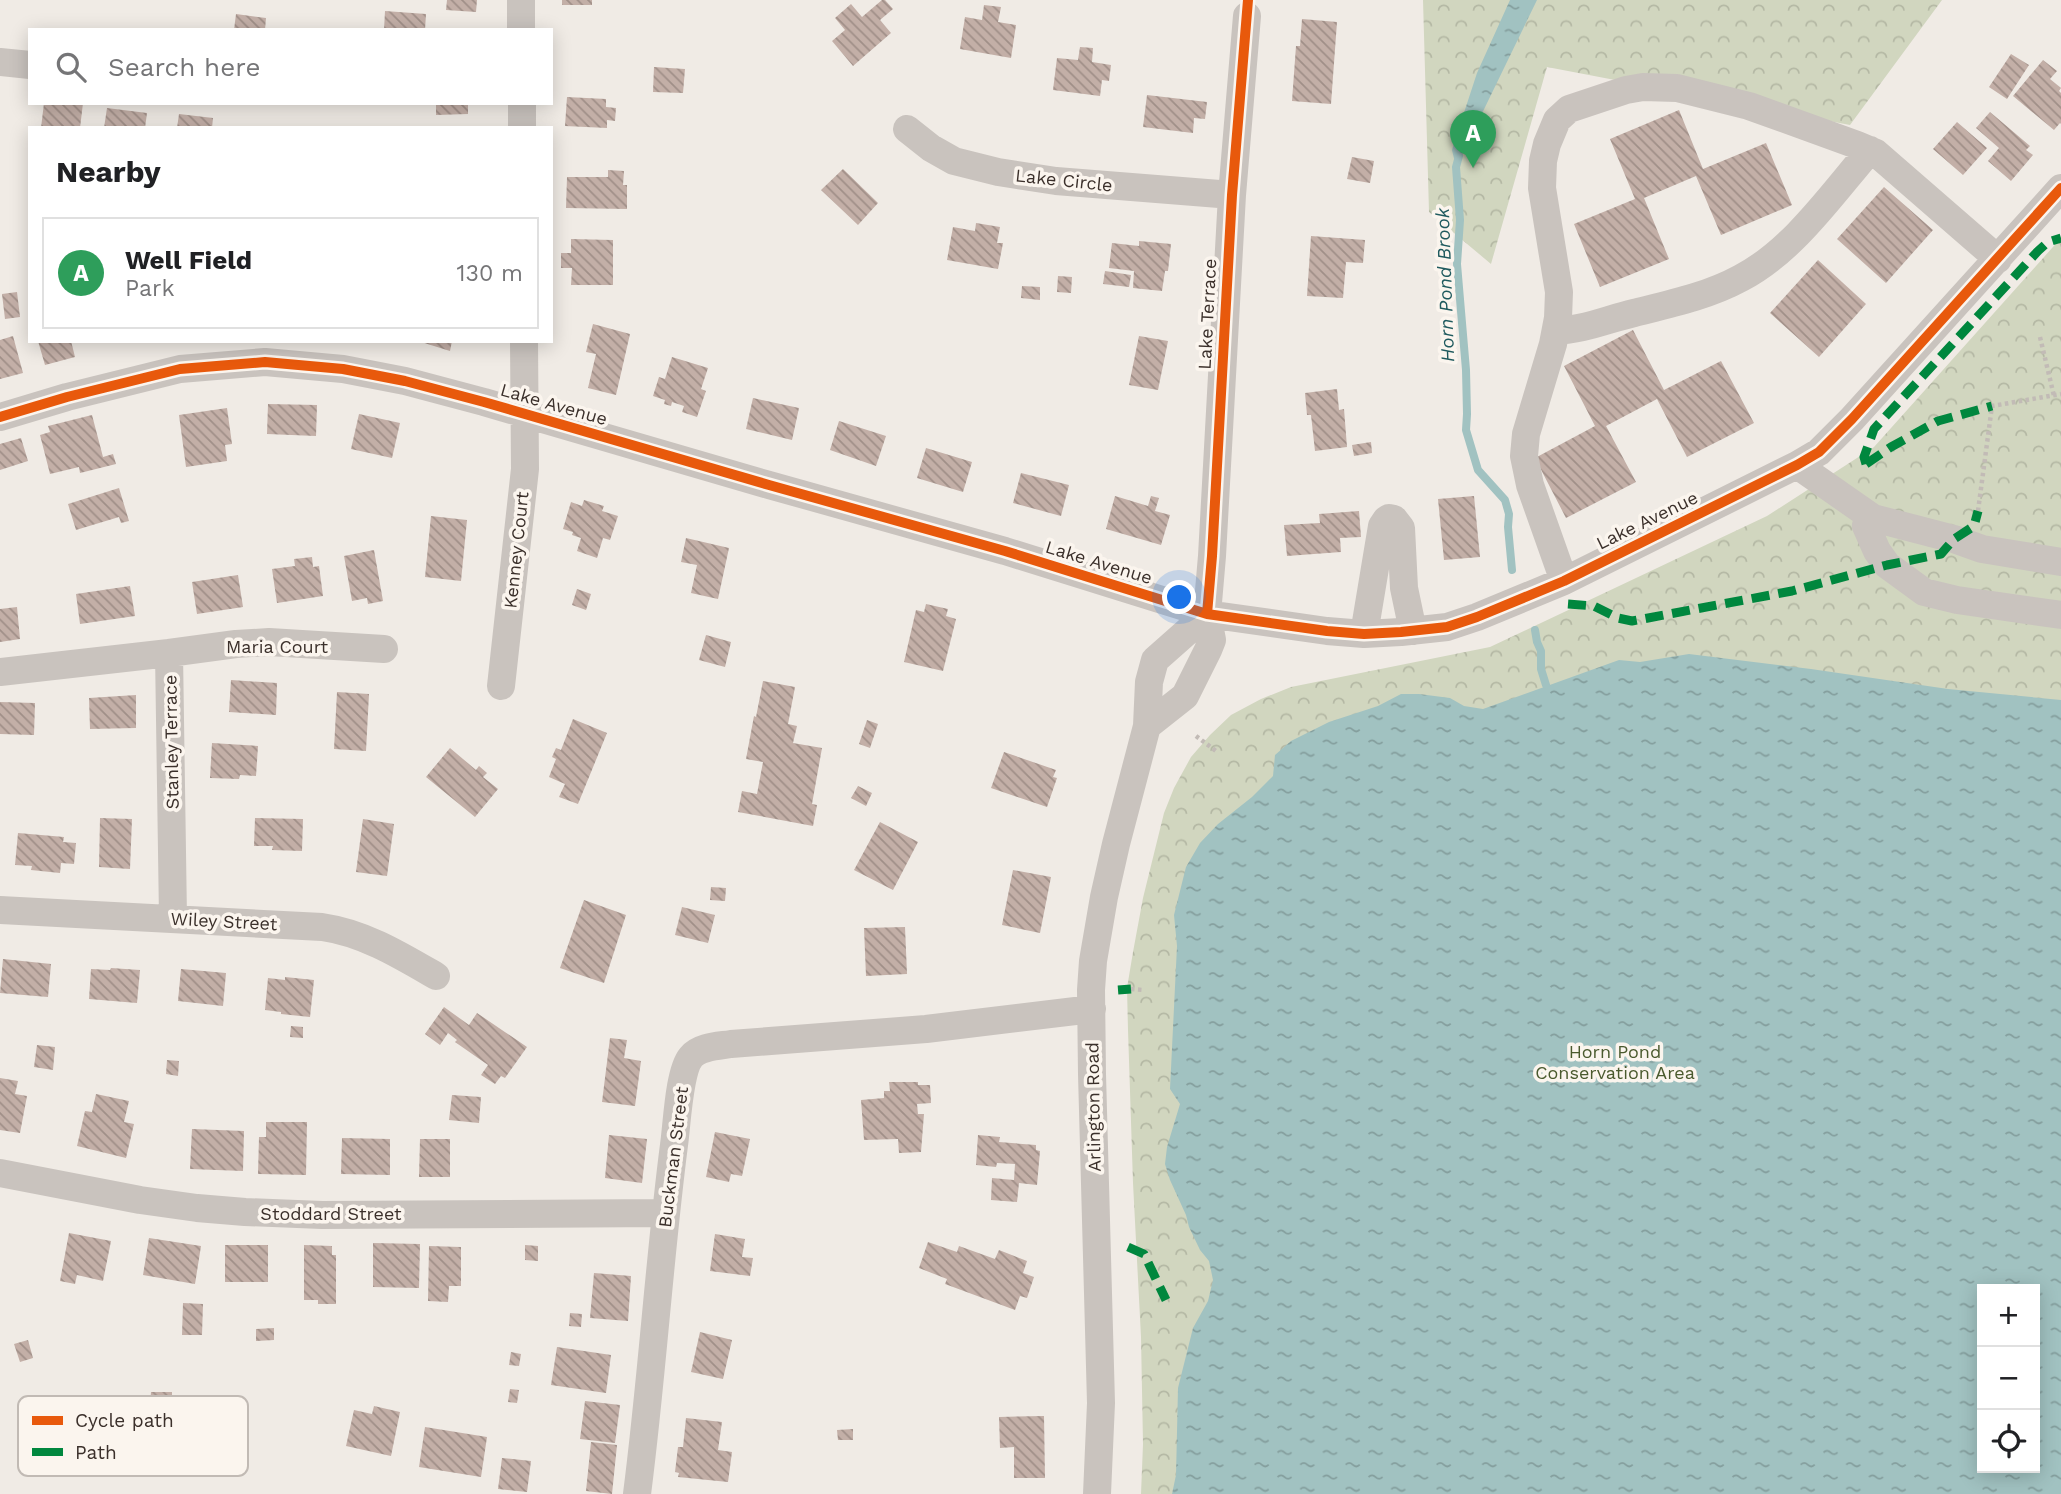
<!DOCTYPE html>
<meta charset="utf-8">
<style>
body{margin:0;font-family:"Work Sans",sans-serif;background:#f2f2f2;color:#202124}
.controls{position:absolute;right:21px;bottom:21px;display:grid;overflow:hidden;border-radius:0px;box-shadow:0 4px 18px #0003}
.controls button{width:63px;height:63px;display:grid;place-items:center;padding:0;border:0;border-bottom:2px solid #e0e0e0;background:#fff;color:#202124;font:35px sans-serif}
.you{position:absolute;left:1180px;top:598px;width:24px;height:24px;margin:-18px;border:5px solid #fff;border-radius:50%;background:#1a73e8;box-shadow:0 0 0 10px #1a73e833}
.badge{display:grid;place-items:center;width:46px;height:46px;border-radius:50%;background:#7a716c;color:#fff;font-size:23px;font-weight:700}
.pin{position:absolute;translate:-50% -58px;filter:drop-shadow(0 2px 4px #0008)}
.pin::after{content:'';position:absolute;top:37px;width:24px;height:21px;background:inherit;clip-path:polygon(0 0,100% 0,50% 100%)}
.list{margin:0;padding:0;list-style:none}
h2{display:flex;justify-content:space-between;align-items:center;height:91px;margin:0;padding:0 28px;font-size:30px}
h2 small{font-size:23px;font-weight:400;color:#757577}
.list li{display:grid;grid-template-columns:46px 1fr auto;gap:21px;align-items:center;box-sizing:border-box;height:112px;margin:0 14px 14px;padding:0 14px;border:2px solid #e0e0e0;border-radius:0px}
.list b{display:block;font-size:26px;white-space:nowrap}
.list p{margin:0;font-size:23px;white-space:nowrap;color:#757577}
.list em{font-size:23px;font-style:normal;color:#757577}
.icon{flex:none;width:38px;height:38px;fill:none;stroke:currentColor;stroke-width:2;stroke-linecap:round;stroke-linejoin:round}
.map{position:relative;flex:none;width:2061px;height:1494px;overflow:hidden}
.search{position:absolute;background:#fff;box-shadow:0 4px 18px #0003;left:28px;top:28px;width:525px;height:77px;display:flex;align-items:center;gap:18px;box-sizing:border-box;padding:0 24px;border-radius:0px;color:#757577;font-size:26px}
.panel{position:absolute;background:#fff;box-shadow:0 4px 18px #0003;left:28px;top:126px;width:525px;height:217px;border-radius:0px}
.map>svg:first-child{display:block}
.forest{fill:url(#forest-crowns);fill-rule:evenodd}
.water{fill:url(#water-ripples);fill-rule:evenodd}
.lines{fill:none;stroke-linecap:round;stroke-linejoin:round}
.stream{stroke:#a1c2c1;stroke-width:8}
.building{fill:url(#building-back-hatch)}
.path{stroke:#c2bbb6;stroke-width:4.5;stroke-dasharray:3.5 3.5;stroke-linecap:butt}
.minor{stroke:#c9c3be;stroke-width:28}
.quiet{stroke:#00873e;stroke-width:9;stroke-dasharray:18 9;stroke-linecap:butt}
.cycleway-casing{stroke:#fbf5ee;stroke-width:15}
.cycleway{stroke:#e8590c;stroke-width:10}
.labels{text-anchor:middle;dominant-baseline:central;stroke-width:7;stroke-linejoin:round;paint-order:stroke}
.street-label{font-size:18px;fill:#3b302b;stroke:#fbf5ee}
.park-label{font-size:18px;fill:#4a5a2e;stroke:#fbf5ee}
.water-label{font-size:19px;font-style:italic;fill:#1f5a5e;stroke:#fbf5ee}
.key{fill:#fbf5ee;stroke:#c1bab4;stroke-width:2}
.key-label{font-size:19px;fill:#3b302b}
</style>
<div class="map">
<svg width="2061" height="1494" viewBox="0 0 2061 1494">
<defs>
<pattern id="forest-crowns" width="20" height="18" patternUnits="userSpaceOnUse" patternTransform="scale(1.75)"><rect width="20" height="18" fill="#d1d6bf"/><path d="M2 6a3 3 0 1 1 6 0M12 15a3 3 0 1 1 6 0" fill="none" stroke="#b4b8a4"/></pattern>
<pattern id="water-ripples" width="26" height="14" patternUnits="userSpaceOnUse" patternTransform="scale(1.75)"><rect width="26" height="14" fill="#a1c2c1"/><path d="M2 4q2-2 4 0t4 0M15 11q2-2 4 0t4 0" fill="none" stroke="#849e9d"/></pattern>
<pattern id="building-back-hatch" width="6" height="6" patternUnits="userSpaceOnUse" patternTransform="scale(1.75)"><rect width="6" height="6" fill="#c3afa7"/><path d="M-1 5l2 2M0 0l6 6M5-1l2 2" fill="none" stroke="#a08f88"/></pattern>
</defs>
<rect width="100%" height="100%" fill="#f0ebe5"/>
<!-- forest -->
<path class="forest" d="M1423,0H1942L1850,125L1547,67L1491,264L1429,212Z
M2061,238V1494H1141L1143,1444L1141,1337L1133,1183L1128,1030L1127,988L1133,952L1143,898L1164,813L1174,788L1191,757L1210,735L1231,715L1261,699L1291,687L1490,647L1767,516L1874,447ZM1982,1289H2035V1468H1982Z"/>
<!-- water -->
<path class="water" d="M1510,0H1537L1456,167L1452,150L1458,131L1477,73Z
M1689,654L1811,669L1948,689L2061,700V1494H1172L1176,1475L1178,1388L1193,1328L1208,1301L1213,1280L1209,1261L1200,1250L1189,1227L1186,1215L1170,1180L1165,1164L1167,1147L1180,1104L1170,1089L1177,946L1174,915L1186,867L1200,843L1218,824L1252,797L1273,776L1275,755L1291,741L1329,722L1378,706L1401,694H1419L1450,698L1464,706L1483,709L1619,660L1640,662ZM1982,1289H2035V1468H1982Z"/>
<g class="lines">
<!-- stream -->
<path class="stream" d="M1459,156L1456,167L1460,220L1457,264L1466,370L1467,414L1466,430L1478,470L1505,500L1509,514L1508,527L1512,570
M1535,630L1537,642L1541,651V669L1546,685"/>
</g>
<!-- building -->
<path class="building" d="M447,0H477L476,12L446,10Z
M562,0H592V5H562Z
M882,0H885L893,9L880,20L891,33L853,66L832,41L845,30L835,18L851,4L862,17Z
M984,5L1001,7L998,22L1016,25L1011,58L960,49L965,17L982,20Z
M385,11L426,14L425,30H384Z
M236,14L266,18L265,30H234Z
M1302,19L1337,22L1331,104L1292,101L1296,46H1300Z
M1080,47L1093,48L1092,62L1111,65L1109,81L1102,80L1100,96L1053,90L1057,58L1078,60Z
M2011,54L2029,65L2007,99L1989,87Z
M2043,60L2057,71L2050,79L2061,88L2059,91L2061,93V124L2060,123L2054,130L2013,96Z
M654,67L685,69L683,93L653,92Z
M1147,95L1207,102L1205,119L1194,118L1193,133L1143,127Z
M567,97L606,99V107L616,108L615,121L607,120V128L565,126Z
M44,103H83L80,128H41Z
M436,103H468V114L436,115Z
M107,108L147,113L145,128H104Z
M1679,110L1703,169L1766,143L1792,205L1721,235L1696,176L1644,198L1669,259L1600,287L1574,224L1635,199L1610,139Z
M1990,112L2030,146L2026,150L2033,155L2011,181L1988,161L1999,148L1976,128Z
M179,114L213,118L212,128H177Z
M1957,122L1987,148L1963,175L1933,149Z
M1352,157L1374,161L1370,183L1347,179Z
M843,169L878,203L858,225L821,190Z
M608,170L624,171L623,185H627V209L566,208L567,177H608Z
M1884,187L1933,230L1886,283L1837,239Z
M976,223L1000,227L997,243H1003L998,269L947,260L953,227L975,231Z
M1311,236L1365,240L1363,263L1346,262L1343,298L1307,296Z
M571,239L613,240V285H571L572,268H561V253H571Z
M1139,241L1171,244L1168,271H1165L1162,291L1133,288L1134,271L1109,268L1112,243L1139,246Z
M1818,260L1866,304L1819,357L1770,313Z
M1105,271L1131,275L1129,287L1103,284Z
M1058,276L1072,277L1071,293L1057,292Z
M1022,286L1040,287V300L1021,298Z
M17,292L20,317L5,319L2,294Z
M593,324L630,334L616,395L588,388L596,354L586,352Z
M1633,330L1664,390L1721,361L1754,423L1687,457L1657,399L1606,426L1636,482L1566,518L1535,458L1595,426L1564,366Z
M13,336L23,373L0,379V340Z
M1139,336L1168,341L1158,390L1129,385Z
M38,341H71L75,357L45,365Z
M418,341H452L450,351Z
M672,357L708,368L701,389L706,391L697,417L682,412L684,406L672,402L671,406L664,404L665,400L653,396L659,377L665,379Z
M1337,389L1339,410L1344,409L1347,447L1315,451L1311,415H1307L1305,393Z
M753,398L799,408L792,440L746,429Z
M268,404L317,405L316,436L267,434Z
M227,408L232,444L225,445L227,461L186,467L179,415Z
M359,414L400,423L392,458L351,449Z
M92,415L103,457L113,454L116,464L80,473L79,467L50,474L40,435L50,432L48,426Z
M839,421L886,436L876,466L830,450Z
M21,438L28,461L0,470V444Z
M1371,442L1372,453L1354,456L1352,445Z
M926,448L972,462L963,492L917,478Z
M1021,473L1069,485L1061,516L1013,503Z
M119,488L129,521L121,523L119,517L76,530L68,504Z
M1115,496L1148,506L1151,496L1159,498L1155,511L1170,515L1161,545L1106,529Z
M1474,496L1480,557L1444,560L1438,499Z
M584,500L604,506L602,511L618,516L610,540L603,538L597,558L577,551L581,538L572,535L573,532L563,529L571,502L582,506Z
M1359,511L1361,537L1340,538L1341,552L1287,556L1284,525L1320,523L1319,514Z
M431,516L467,520L461,581L425,577Z
M686,538L729,548L718,599L691,593L697,565L681,562Z
M374,550L383,601L368,604L367,598L352,601L344,556Z
M312,557L313,567L319,566L323,596L277,603L272,569L295,566L294,559Z
M238,575L243,607L197,614L192,582Z
M130,586L135,616L80,624L76,594Z
M577,589L591,594L586,610L572,605Z
M926,604L948,609L946,616L956,619L943,671L904,662L916,610L924,612Z
M17,607L20,639L0,642V609Z
M706,635L731,642L725,667L699,660Z
M231,680L277,683L276,715L229,712Z
M763,681L795,687L788,724L797,726L793,743L822,748L812,804L817,805L813,826L738,812L742,791L757,794L763,762L746,759L754,716L756,717Z
M337,692L369,694L366,751L334,749Z
M136,695V728L90,729L89,698Z
M0,702L35,703L34,735L0,734Z
M573,719L607,733L578,804L559,797L565,784L549,777L556,759L552,757L556,748L561,750Z
M867,720L878,724L870,748L859,744Z
M212,743L258,746L256,776L240,775L239,779L210,778Z
M450,748L476,770L479,766L487,773L483,777L498,789L475,817L426,777Z
M1004,752L1056,770L1053,777L1057,778L1047,807L991,788Z
M858,786L872,793L866,806L851,798Z
M100,818L132,819L130,869L99,867Z
M255,818L303,819L302,851L272,850L273,846H254Z
M363,819L394,824L387,876L356,872Z
M880,822L918,842L893,890L854,870Z
M18,833L64,837L63,842L76,843L74,864L61,863L60,873L31,870L32,866L15,865Z
M1013,870L1051,877L1040,933L1002,925Z
M711,887L726,888L725,901L710,900Z
M584,900L626,915L604,983L560,968Z
M682,907L715,915L708,943L675,935Z
M905,927L907,974L866,976L864,928Z
M3,959L51,964L48,997L0,993Z
M111,968L140,970L137,1003L89,999L91,969L110,970Z
M181,969L226,973L223,1006L178,1001Z
M285,977L314,980L310,1017L281,1014V1012L265,1010L268,978L285,980Z
M444,1007L469,1025L477,1013L527,1047L505,1078L501,1076L495,1084L481,1075L488,1065L455,1042L457,1040L448,1033L440,1045L425,1034Z
M291,1026L303,1027V1038L290,1037Z
M610,1038L627,1040L624,1058L641,1061L635,1106L602,1102Z
M37,1045L55,1047L53,1070L34,1067Z
M167,1060L179,1061L178,1076L166,1074Z
M0,1078L18,1081L15,1094L27,1096L20,1133L0,1130Z
M889,1082H918V1085H930L931,1103L917,1104L918,1114H924L921,1152L899,1153L898,1139L864,1140L861,1100L884,1098V1091H890Z
M96,1094L129,1101L124,1122L134,1124L126,1158L77,1146L85,1111L92,1112Z
M452,1095L481,1097L479,1123L449,1120Z
M266,1122H307L306,1175L258,1174L259,1137H266Z
M192,1129L244,1131L243,1171L190,1169Z
M715,1132L750,1139L742,1176L731,1174L729,1182L706,1177Z
M609,1135L647,1139L642,1183L605,1178Z
M978,1135L1000,1137L999,1142L1036,1145V1150L1040,1151L1037,1185L1019,1183L1017,1202L991,1200L992,1178L1014,1180L1015,1164L997,1163L996,1167L976,1165Z
M342,1138L390,1139V1175L341,1174Z
M420,1139H450V1177H419Z
M69,1233L111,1241L103,1281L77,1275L75,1284L60,1281Z
M715,1234L745,1239L742,1257L753,1258L750,1276L710,1271Z
M149,1238L201,1246L195,1284L143,1275Z
M928,1242L957,1252L959,1246L995,1259L999,1250L1027,1261L1023,1273L1034,1277L1027,1298L1020,1296L1015,1310L945,1284L947,1279L919,1268Z
M373,1243L420,1244L419,1288L373,1287Z
M225,1245H268V1282H225Z
M304,1245L332,1246V1255H336V1304H318V1300H304Z
M525,1245L538,1246V1261L525,1260Z
M429,1246L461,1247V1286H449L448,1302L428,1301Z
M594,1273L631,1276L628,1321L590,1318Z
M183,1303L203,1304L202,1335H182Z
M570,1313L582,1314L581,1327L569,1326Z
M274,1328V1340L256,1341V1329Z
M700,1332L732,1340L723,1379L691,1372Z
M28,1340L33,1358L20,1362L14,1344Z
M557,1347L611,1355L606,1393L551,1385Z
M511,1352L521,1354L519,1366L509,1365Z
M510,1389L519,1390L517,1403L508,1402Z
M151,1392H172V1405H160L158,1447L118,1444L120,1405H125V1400L139,1401V1405H150Z
M585,1401L620,1405L615,1443L580,1439Z
M374,1406L400,1412L391,1456L346,1446L354,1410L372,1414Z
M1044,1416L1045,1478H1014V1447L1000,1448L999,1417Z
M686,1418L722,1422L718,1450L732,1452L728,1482L678,1477L679,1473L675,1472L678,1447H683Z
M425,1427L487,1437L481,1477L419,1467Z
M853,1429V1440H838L837,1430Z
M591,1442L617,1445L612,1494L586,1491Z
M502,1458L531,1461L527,1492L498,1489Z"/>
<g class="lines">
<!-- path -->
<path class="path" d="M2040,337L2054,396
M1978,511L1992,406L2061,394
M1196,736L1216,751
M1131,989L1143,990"/>
<!-- minor -->
<path class="minor" d="M521,0V30
M0,62L30,65
M522,103V128
M907,129L931,148L954,161L998,172L1056,181L1232,195
M1556,331C1583,330 1608,319 1634,313C1670,304 1708,296 1741,278C1793,251 1832,194 1870,150
M0,417L67,397L180,369L265,362L343,369L405,381L484,402L769,485L1005,551L1207,614L1327,631L1364,634L1401,632L1447,627L1477,617L1564,581L1797,465L1819,452L1852,419L2061,188
M1797,465L1873,518
M2061,562L1982,549L1954,539L1873,518L1866,526L1877,551L1887,565L1924,592L1957,600L2061,615
M1564,581L1530,485L1524,456L1526,434L1553,344L1558,318L1559,292L1542,188L1543,161L1547,144L1557,120L1569,109L1626,90L1643,87L1677,88L1749,106L1857,145L1876,153L1998,259
M1364,634L1382,526L1386,520L1389,518L1394,519L1401,528L1404,588L1413,631
M169,653L236,644L269,642L384,649
M0,672L169,653L173,918
M501,686L525,469L524,341
M1147,726L1185,696L1208,650L1212,640L1207,614L1212,556L1232,195L1247,16
M0,910L322,927C364,933 400,955 436,976
M0,1173L140,1200L197,1208L245,1212L322,1215L665,1213
M637,1494C652,1378 659,1261 674,1145C677,1124 679,1071 691,1057C700,1046 719,1046 731,1044L926,1029L1092,1009
M1097,1494L1101,1403L1092,1074L1091,990L1093,961L1104,897L1116,844L1147,726L1149,682L1155,660L1207,614"/>
<!-- quiet -->
<path class="quiet" d="M1866,464L1864,457L1874,429L2038,251L2048,242L2061,238
M1866,464L1891,447L1938,421L1992,406
M1568,604L1594,606L1618,618L1632,621L1792,591L1887,565L1941,554L1954,539L1974,526L1978,511
M1118,990L1131,989
M1128,1247L1144,1254L1166,1300"/>
<defs>
<path id="cycleway" d="M0,417L67,397L180,369L265,362L343,369L405,381L484,402L769,485L1005,551L1207,614L1327,631L1364,634L1401,632L1447,627L1477,617L1564,581L1797,465L1819,452L1852,419L2061,188
M1207,614L1212,556L1232,195L1248,0"/>
</defs>
<!-- cycleway casing -->
<use href="#cycleway" class="cycleway-casing"/>
<!-- cycleway -->
<use href="#cycleway" class="cycleway"/>
</g>
<g class="labels">
<!-- street labels -->
<g class="street-label">
<text transform="translate(1064 180) rotate(6)">Lake Circle</text>
<text transform="translate(1207 314) rotate(-87)">Lake Terrace</text>
<text transform="translate(554 404) rotate(16)">Lake Avenue</text>
<text transform="translate(1647 520) rotate(-26)">Lake Avenue</text>
<text transform="translate(516 550) rotate(-84)">Kenney Court</text>
<text transform="translate(1099 562) rotate(17)">Lake Avenue</text>
<text x="277" y="646">Maria Court</text>
<text transform="translate(171 742) rotate(-91)">Stanley Terrace</text>
<text transform="translate(224 921) rotate(3)">Wiley Street</text>
<text transform="translate(1093 1107) rotate(-91)">Arlington Road</text>
<text transform="translate(673 1157) rotate(-83)">Buckman Street</text>
<text x="331" y="1213">Stoddard Street</text>
</g>
<!-- park labels -->
<g class="park-label">
<text x="1615" y="1051">Horn Pond<tspan x="1615" dy="21">Conservation Area</tspan></text>
</g>
<!-- water labels -->
<g class="water-label">
<text transform="translate(1445 285) rotate(-92)">Horn Pond Brook</text>
</g>
</g>
<!-- legend -->
<rect x="18" y="1396" width="230" height="80" rx="10" class="key"/>
<rect x="32" y="1416" width="31" height="9" fill="#e8590c"/>
<rect x="32" y="1448" width="31" height="8" fill="#00873e"/>
<g class="key-label">
<text x="75" y="1427">Cycle path</text>
<text x="75" y="1459">Path</text>
</g>
</svg>
<div class="controls">
<button>+</button>
<button>−</button>
<button><svg class="icon" aria-label="locate" viewBox="0 0 24 24"><circle cx="12" cy="12" r="6"/><path d="M12 2v4M12 18v4M2 12h4M18 12h4"/></svg></button>
</div>
<div class="you"></div>
<div class="pin badge" style="left:1473px;top:168px;background:#2e9e5b">A</div>
<div class="search"><svg class="icon" aria-label="search" viewBox="0 0 24 24"><circle cx="10" cy="10" r="6"/><path d="M15 15l6 6"/></svg>Search here</div>
<section class="panel">
<h2>Nearby<small></small></h2>
<ul class="list">
<li><span class="badge" style="background:#2e9e5b">A</span><div><b>Well Field</b><p>Park</p></div><em>130 m</em></li>
</ul>
</section>
</div>
